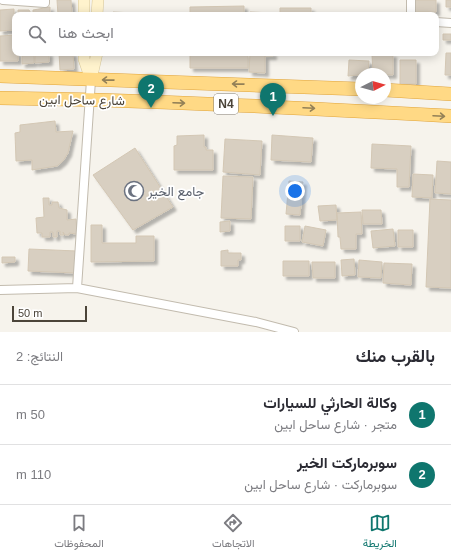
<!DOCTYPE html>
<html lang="ar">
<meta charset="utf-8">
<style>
body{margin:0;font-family:Helvetica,Vazirmatn,sans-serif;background:#f7f7f7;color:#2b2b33;direction:rtl}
.compass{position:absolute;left:355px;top:68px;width:36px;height:36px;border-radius:50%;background:#fff;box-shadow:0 2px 10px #0003;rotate:84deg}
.scale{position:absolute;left:12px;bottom:10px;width:75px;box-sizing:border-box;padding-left:4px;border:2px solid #4b4439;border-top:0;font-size:11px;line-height:14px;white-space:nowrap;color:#4b4439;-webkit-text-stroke:3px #fff;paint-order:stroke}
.you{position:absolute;left:295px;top:191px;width:14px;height:14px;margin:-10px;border:3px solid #fff;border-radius:50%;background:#1a73e8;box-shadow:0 0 0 6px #1a73e833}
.badge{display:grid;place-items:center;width:26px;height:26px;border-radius:50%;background:#0f766e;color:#fff;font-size:13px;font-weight:700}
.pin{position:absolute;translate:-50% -33px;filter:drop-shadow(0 1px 2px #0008)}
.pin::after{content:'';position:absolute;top:21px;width:14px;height:12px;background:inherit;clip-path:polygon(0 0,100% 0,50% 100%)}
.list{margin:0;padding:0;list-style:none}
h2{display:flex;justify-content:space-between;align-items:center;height:52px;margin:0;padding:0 16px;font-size:17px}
h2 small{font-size:13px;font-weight:400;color:#7c7c81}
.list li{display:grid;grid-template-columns:26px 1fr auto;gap:12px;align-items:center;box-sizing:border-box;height:60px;padding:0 16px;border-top:1px solid #e1e1e2}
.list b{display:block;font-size:15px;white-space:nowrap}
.list p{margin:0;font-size:13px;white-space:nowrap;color:#7c7c81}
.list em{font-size:13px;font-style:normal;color:#7c7c81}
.icon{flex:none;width:22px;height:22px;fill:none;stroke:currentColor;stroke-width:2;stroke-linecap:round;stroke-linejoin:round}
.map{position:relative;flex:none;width:451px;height:332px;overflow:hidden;direction:ltr}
.search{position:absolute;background:#fff;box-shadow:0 2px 10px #0003;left:12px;right:12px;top:12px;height:44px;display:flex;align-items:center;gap:10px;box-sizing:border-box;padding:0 14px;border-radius:8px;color:#7c7c81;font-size:15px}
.sheet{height:172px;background:#fff}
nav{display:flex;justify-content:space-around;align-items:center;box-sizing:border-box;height:56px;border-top:1px solid #e1e1e2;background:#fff;font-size:11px;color:#7c7c81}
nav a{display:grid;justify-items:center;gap:2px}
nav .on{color:#0f766e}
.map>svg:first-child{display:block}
.building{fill:#d8cfc1;stroke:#d3c7b4;filter:url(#shadow)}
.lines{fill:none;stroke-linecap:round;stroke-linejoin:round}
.minor-casing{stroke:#c2bbae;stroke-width:10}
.secondary-casing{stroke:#d6c79b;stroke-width:12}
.trunk-casing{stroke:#e0a43c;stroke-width:14}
.minor{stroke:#fff;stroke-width:8}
.secondary{stroke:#fff3cd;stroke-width:11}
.trunk{stroke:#ffd985;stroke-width:13}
.oneway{stroke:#938057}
.labels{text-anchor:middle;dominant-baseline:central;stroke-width:3.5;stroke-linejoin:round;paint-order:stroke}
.shield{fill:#fff;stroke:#817c74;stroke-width:1}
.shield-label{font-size:12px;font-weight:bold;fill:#4b4439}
.street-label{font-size:13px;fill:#4b4439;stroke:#fff}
.worship-label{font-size:13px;fill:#5b616d;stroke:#fff;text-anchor:start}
</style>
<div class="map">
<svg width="451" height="332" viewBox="0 0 451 332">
<defs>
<filter id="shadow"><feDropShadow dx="3.5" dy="3.5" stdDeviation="1" flood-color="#0004"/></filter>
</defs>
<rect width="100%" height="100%" fill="#f6f3ec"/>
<!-- building -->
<path class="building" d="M57,0H71L72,14L58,15Z
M415,0H436V12H414Z
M446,0H451V7H446Z
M244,6V15H190V7Z
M50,7V15H33V10Z
M280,8H311V15H280Z
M14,9V30L0,31V10Z
M18,10H29L32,15H18Z
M113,12L135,13V15H113Z
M250,12L274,13V15H250Z
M443,34H451V40H443Z
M15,35V53H18V61H0V36Z
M22,53H34V63L22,64Z
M35,53H49V62L35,63Z
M59,53H73L74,69L60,70Z
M190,53L248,54V68H190Z
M250,53H273V56H265V73L249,72Z
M446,53H451V75H445Z
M393,54V75L373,74L372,55Z
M349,60L369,61L368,74L348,76Z
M400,60H416V84H400Z
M55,121L56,132L73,131L68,153L63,161L57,166L32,170V160L16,161L15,133L20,132V125Z
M204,135V147H206V150H213V170H174V146L177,145V136Z
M272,135L313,138L311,162L271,160Z
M225,139L262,141L260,175L223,172Z
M372,144L411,146L409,187H397V169L371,168Z
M135,148L173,207L133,230L93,175Z
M437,161L451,162V194L435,193Z
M413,174L433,175L432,198L412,197Z
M223,176L253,177L251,219L221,218Z
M289,181L303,182L300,215L286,214Z
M43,198H49V205H52V202H58L59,208L67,210V220L76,219L77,234L69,233V235H65L63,232L64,235H60V231H57V237H53V232H50V237H42V233H37L36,218L44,217Z
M430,199L451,200V288L426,287Z
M336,205L337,220L320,221L318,206Z
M362,210H381L382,224H363Z
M361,212L362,234H356V249H341L340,237H338L337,213Z
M230,221V231L220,232V222Z
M91,225H102V243H136V236H154V261L91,262Z
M285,226H300V241H285Z
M305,226L326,230L323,246L302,242Z
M393,229L395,246L373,248L371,231Z
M398,230H413V247H398Z
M29,249L77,251L76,273L28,271Z
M228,250V253H241V260H238V266H221V251Z
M2,257H15V262L2,263Z
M354,259L355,275L342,276L341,260Z
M359,260L382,262L381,278L358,277Z
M283,261H309V276H283Z
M312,262H335V278H313Z
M384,263L412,264L411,285L383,283Z"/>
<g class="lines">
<defs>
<path id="minor" d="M3,0L45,3V0
M411,15V0
M436,22L451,23
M77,288L91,80
M0,290L77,288L256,322L294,332"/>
<path id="secondary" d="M84,15V0
M97,15L98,0
M84,53V59L91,80
M91,80L97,53"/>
<path id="trunk" d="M0,76L361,89
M385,90L451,94
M0,98C151,100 301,108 451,116"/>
</defs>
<!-- minor casing -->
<use href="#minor" class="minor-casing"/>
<!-- secondary casing -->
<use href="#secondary" class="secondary-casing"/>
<!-- trunk casing -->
<use href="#trunk" class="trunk-casing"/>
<!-- minor -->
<use href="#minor" class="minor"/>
<!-- secondary -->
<use href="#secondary" class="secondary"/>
<!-- trunk -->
<use href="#trunk" class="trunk"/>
</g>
<!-- one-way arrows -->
<defs><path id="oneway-shaft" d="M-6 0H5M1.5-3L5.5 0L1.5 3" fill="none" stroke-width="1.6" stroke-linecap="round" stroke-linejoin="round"/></defs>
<g class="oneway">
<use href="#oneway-shaft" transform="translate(108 80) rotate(-179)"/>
<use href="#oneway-shaft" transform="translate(238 84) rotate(-179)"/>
<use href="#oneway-shaft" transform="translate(179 103) rotate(2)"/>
<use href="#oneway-shaft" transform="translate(309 108) rotate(3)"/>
<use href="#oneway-shaft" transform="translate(439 116) rotate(3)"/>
</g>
<!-- icons -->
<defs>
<symbol id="mosque-ring" viewBox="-11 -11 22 22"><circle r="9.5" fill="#fff" stroke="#6b7280" stroke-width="1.5"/><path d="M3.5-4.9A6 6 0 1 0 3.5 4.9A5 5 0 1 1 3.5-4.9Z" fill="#6b7280"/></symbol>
</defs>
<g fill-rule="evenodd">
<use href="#mosque-ring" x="123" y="180" width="22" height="22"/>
</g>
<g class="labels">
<!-- shield labels -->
<rect class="shield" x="214" y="94" width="24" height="20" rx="3"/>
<g class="shield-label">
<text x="226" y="104">N4</text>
</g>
<!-- street labels -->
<g class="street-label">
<text transform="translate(82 100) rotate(1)">شارع ساحل ابين</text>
</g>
<!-- worship labels -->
<g class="worship-label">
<text x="148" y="191">جامع الخير</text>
</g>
</g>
</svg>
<svg class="compass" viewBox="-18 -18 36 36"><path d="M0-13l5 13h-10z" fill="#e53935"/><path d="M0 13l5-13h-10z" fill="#7c7c81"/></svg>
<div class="scale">50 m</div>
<div class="you"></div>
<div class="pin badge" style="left:273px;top:116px">1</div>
<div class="pin badge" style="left:151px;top:108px">2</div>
<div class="search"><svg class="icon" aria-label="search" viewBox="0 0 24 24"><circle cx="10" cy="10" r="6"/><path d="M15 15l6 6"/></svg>ابحث هنا</div>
</div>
<section class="sheet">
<h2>بالقرب منك<small>النتائج: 2</small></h2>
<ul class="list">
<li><span class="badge">1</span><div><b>وكالة الحارثي للسيارات</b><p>متجر · شارع ساحل ابين</p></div><em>50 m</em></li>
<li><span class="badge">2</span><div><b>سوبرماركت الخير</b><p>سوبرماركت · شارع ساحل ابين</p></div><em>110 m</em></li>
</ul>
</section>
<nav>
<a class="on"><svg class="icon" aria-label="map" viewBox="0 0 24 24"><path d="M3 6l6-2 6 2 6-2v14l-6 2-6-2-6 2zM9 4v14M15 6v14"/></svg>الخريطة</a>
<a><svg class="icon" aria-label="directions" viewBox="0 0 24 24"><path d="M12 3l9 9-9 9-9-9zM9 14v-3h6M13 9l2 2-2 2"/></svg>الاتجاهات</a>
<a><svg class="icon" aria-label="saved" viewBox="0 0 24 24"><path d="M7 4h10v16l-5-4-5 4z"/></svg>المحفوظات</a>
</nav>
